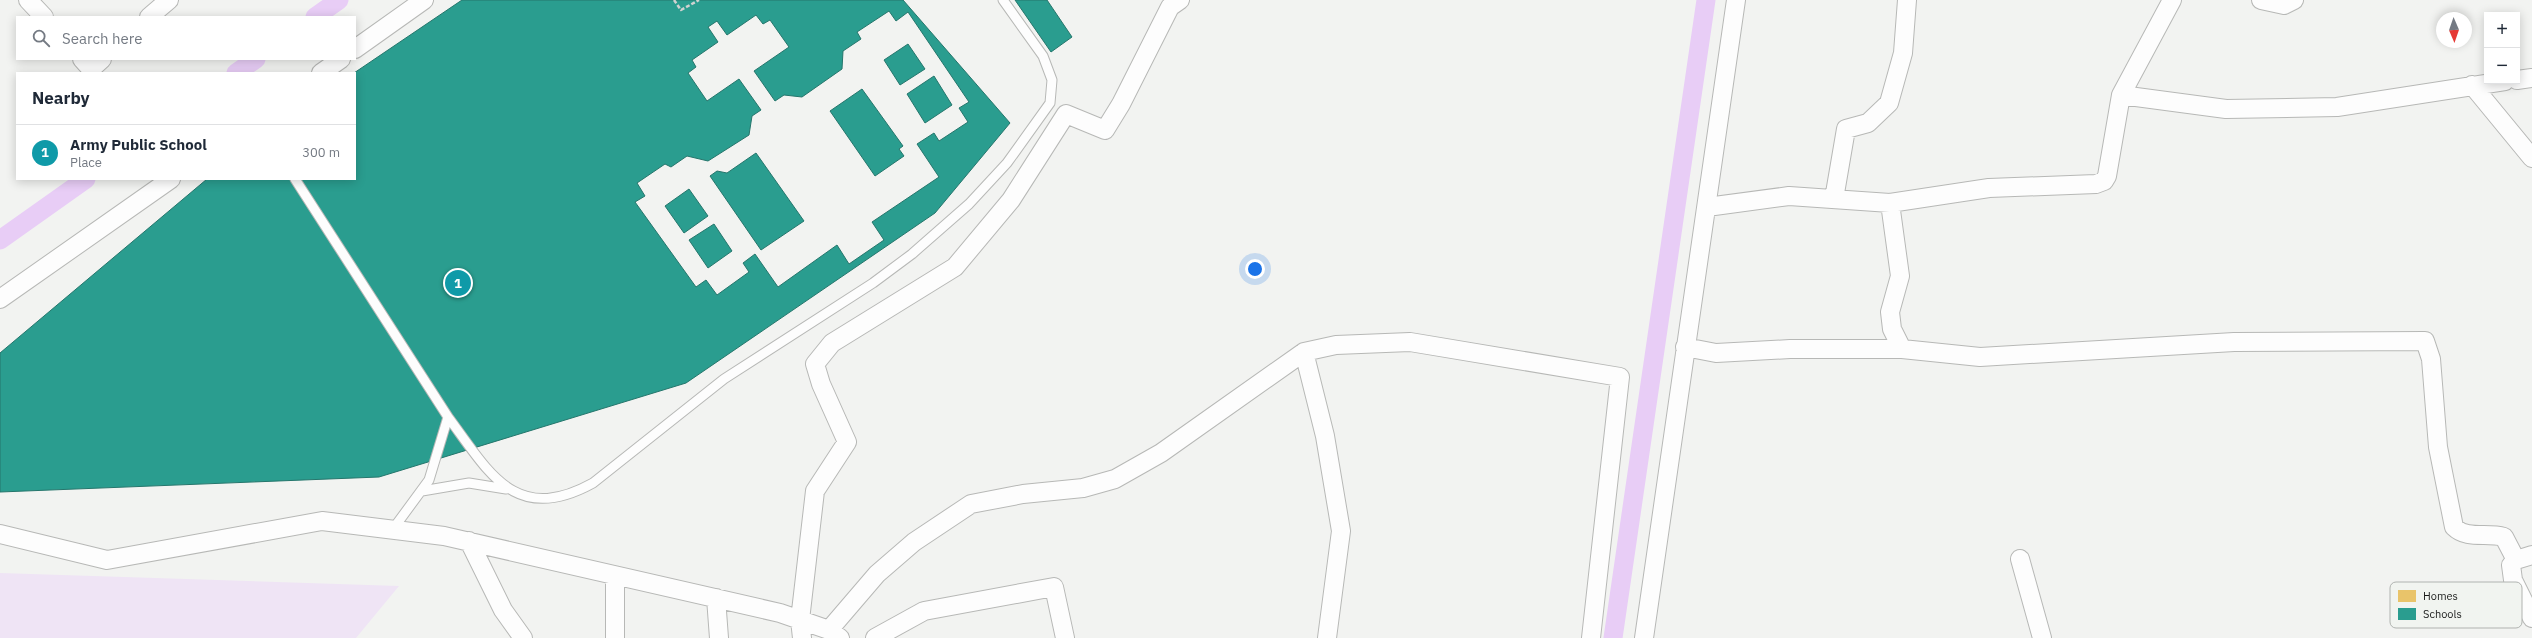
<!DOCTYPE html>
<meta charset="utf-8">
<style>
body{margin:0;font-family:"IBM Plex Sans",sans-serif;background:#f6f6f7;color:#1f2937}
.controls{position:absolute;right:12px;top:12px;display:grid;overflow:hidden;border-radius:0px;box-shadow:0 2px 10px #0003}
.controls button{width:36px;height:36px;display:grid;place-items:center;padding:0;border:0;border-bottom:1px solid #e0e1e3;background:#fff;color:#1f2937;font:20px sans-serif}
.compass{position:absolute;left:2436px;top:12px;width:36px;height:36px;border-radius:50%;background:#fff;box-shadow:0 2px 10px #0003;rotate:178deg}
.you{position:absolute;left:1255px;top:269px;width:14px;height:14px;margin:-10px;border:3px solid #fff;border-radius:50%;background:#1a73e8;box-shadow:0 0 0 6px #1a73e833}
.badge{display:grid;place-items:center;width:26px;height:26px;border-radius:50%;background:#0f766e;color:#fff;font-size:13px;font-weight:700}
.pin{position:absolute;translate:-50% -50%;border:2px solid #fff;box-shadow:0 1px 4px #0006}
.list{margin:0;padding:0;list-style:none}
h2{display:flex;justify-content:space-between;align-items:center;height:52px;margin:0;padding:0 16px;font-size:17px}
h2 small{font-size:13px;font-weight:400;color:#747a83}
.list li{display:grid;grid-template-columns:26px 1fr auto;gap:12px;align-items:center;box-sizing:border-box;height:56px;padding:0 16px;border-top:1px solid #e0e1e3}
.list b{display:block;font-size:15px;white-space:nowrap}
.list p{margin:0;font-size:13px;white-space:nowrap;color:#747a83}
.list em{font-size:13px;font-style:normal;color:#747a83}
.icon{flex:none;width:22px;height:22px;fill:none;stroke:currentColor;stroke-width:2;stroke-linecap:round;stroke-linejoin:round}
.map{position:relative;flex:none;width:2532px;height:638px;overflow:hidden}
.search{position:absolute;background:#fff;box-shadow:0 2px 10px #0003;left:16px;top:16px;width:340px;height:44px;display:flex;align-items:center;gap:10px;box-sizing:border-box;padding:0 14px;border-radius:0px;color:#747a83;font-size:15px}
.panel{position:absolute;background:#fff;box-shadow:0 2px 10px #0003;left:16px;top:72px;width:340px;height:108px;border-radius:0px}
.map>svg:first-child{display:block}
.green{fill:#efe4f5}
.homes{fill:#e9c46a;stroke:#ab9152}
.schools{fill:#2a9d8f;stroke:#25766c;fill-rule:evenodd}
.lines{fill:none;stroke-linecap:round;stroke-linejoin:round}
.canal{stroke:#e8cdf6;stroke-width:19}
.service-casing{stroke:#b7b8b6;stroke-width:11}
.minor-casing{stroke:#b7b8b6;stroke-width:20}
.path{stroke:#d1d2d1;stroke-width:2.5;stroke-dasharray:4 2;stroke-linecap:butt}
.service{stroke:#fdfdfd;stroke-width:9}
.minor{stroke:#fdfdfd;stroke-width:18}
.key{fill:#f1f4f0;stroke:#b0b3b0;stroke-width:1}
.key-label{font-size:11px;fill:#1a1b1a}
</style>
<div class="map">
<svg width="2532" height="638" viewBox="0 0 2532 638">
<rect width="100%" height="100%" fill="#f2f3f1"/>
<!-- green -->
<path class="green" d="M0,573L399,586L356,638H0Z"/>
<!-- homes -->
<path class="homes" d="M426,166L434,178L425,183L431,192L388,220L383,212L355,230L347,218Z"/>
<!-- schools -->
<path class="schools" d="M462,0H903L1010,123L935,213L686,383L379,477L0,492V353L207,179H355L354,73Z
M1015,0H1047L1072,37L1051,52Z
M889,11L896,21L908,12L969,102L959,108L968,122L939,141L934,133L917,144L939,177L872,222L884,240L849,264L837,245L778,287L755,254L743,263L749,272L717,295L706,280L696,287L635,202L645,196L637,183L665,164L671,167L687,156L708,161L749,135L752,116L761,110L739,79L707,101L688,73L696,67L692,60L718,42L708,27L717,21L727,35L756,15L763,24L770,20L789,47L754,71L775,101L784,95L802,97L842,69L843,51L861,39L857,32ZM908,44L925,69L900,85L884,60ZM934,76L952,105L925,123L907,94ZM862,89L903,146L899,149L904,156L875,176L830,111ZM756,153L804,221L761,250L710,176L717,171L727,173ZM689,189L708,216L684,233L665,206ZM714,224L732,251L708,268L689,240Z"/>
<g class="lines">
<!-- canal -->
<path class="canal" d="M315,17L339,0
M236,73L256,59
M0,240L86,179
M1613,638L1706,0"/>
<defs>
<path id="service" d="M295,179L448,417L429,480L393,529
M448,417C489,472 515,526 593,483L724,379L873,283L912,254L969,204L1007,163L1050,103L1052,80L1043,56L1003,0
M422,491L469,483L506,489"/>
<path id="minor" d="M28,0L44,17
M2261,0L2284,5L2294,0
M149,17L169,0
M355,49L424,0
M82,59L91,69L102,59
M321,73L341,59
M2517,80L2532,78
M2472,85L2532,158
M2121,95L2172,0
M1834,199L1846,129L1868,123L1889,103L1903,53L1907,0
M1890,203L1900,276L1890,312L1892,329L1902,349
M1707,207L1789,196L1890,203L1989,188L2096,184L2104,181L2107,176L2121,95L2226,109L2337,107L2505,81
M0,299L171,179
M1685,347L1716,353L1790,349H1902L1980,357L2234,342L2425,341L2431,359L2438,447L2454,527C2467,540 2487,532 2504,537L2516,560
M1304,352L1325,436L1341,531L1327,638
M0,534L107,560L322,521L444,536L780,613L829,630L840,638
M469,541L503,610L523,638
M2532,555L2516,560L2511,565L2513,580L2532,618
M2020,559L2042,638
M716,598L719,638
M829,630L877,574L914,542L971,504L1023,494L1083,488L1115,479L1161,453L1304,352L1336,345L1410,342L1620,377L1591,638
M615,638V575
M802,638L800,620L815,491L847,442L821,384L815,364L832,343L955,267L1011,200L1066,114L1105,130L1121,104L1170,7L1180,0
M875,638L924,611L1054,587L1065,638
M1644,638L1736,0"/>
</defs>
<!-- service casing -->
<use href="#service" class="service-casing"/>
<!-- minor casing -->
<use href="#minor" class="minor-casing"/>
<!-- path -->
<path class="path" d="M674,0L681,10L699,0"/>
<!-- service -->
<use href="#service" class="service"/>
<!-- minor -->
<use href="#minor" class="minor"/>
</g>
<!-- legend -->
<rect x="2390" y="582" width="132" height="46" rx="6" class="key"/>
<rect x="2398" y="590" width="18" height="12" fill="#e9c46a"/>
<rect x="2398" y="608" width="18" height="12" fill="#2a9d8f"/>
<g class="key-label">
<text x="2423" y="600">Homes</text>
<text x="2423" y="618">Schools</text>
</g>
</svg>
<div class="controls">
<button>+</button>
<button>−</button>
</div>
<svg class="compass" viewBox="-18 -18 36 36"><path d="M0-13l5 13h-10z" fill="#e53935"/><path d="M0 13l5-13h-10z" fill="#747a83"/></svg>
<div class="you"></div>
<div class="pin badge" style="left:458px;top:283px;background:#0f9aa8">1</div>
<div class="search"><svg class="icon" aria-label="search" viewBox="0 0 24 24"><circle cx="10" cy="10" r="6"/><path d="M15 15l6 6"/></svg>Search here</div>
<section class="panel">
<h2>Nearby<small></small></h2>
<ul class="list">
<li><span class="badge" style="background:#0f9aa8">1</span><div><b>Army Public School</b><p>Place</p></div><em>300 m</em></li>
</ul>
</section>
</div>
